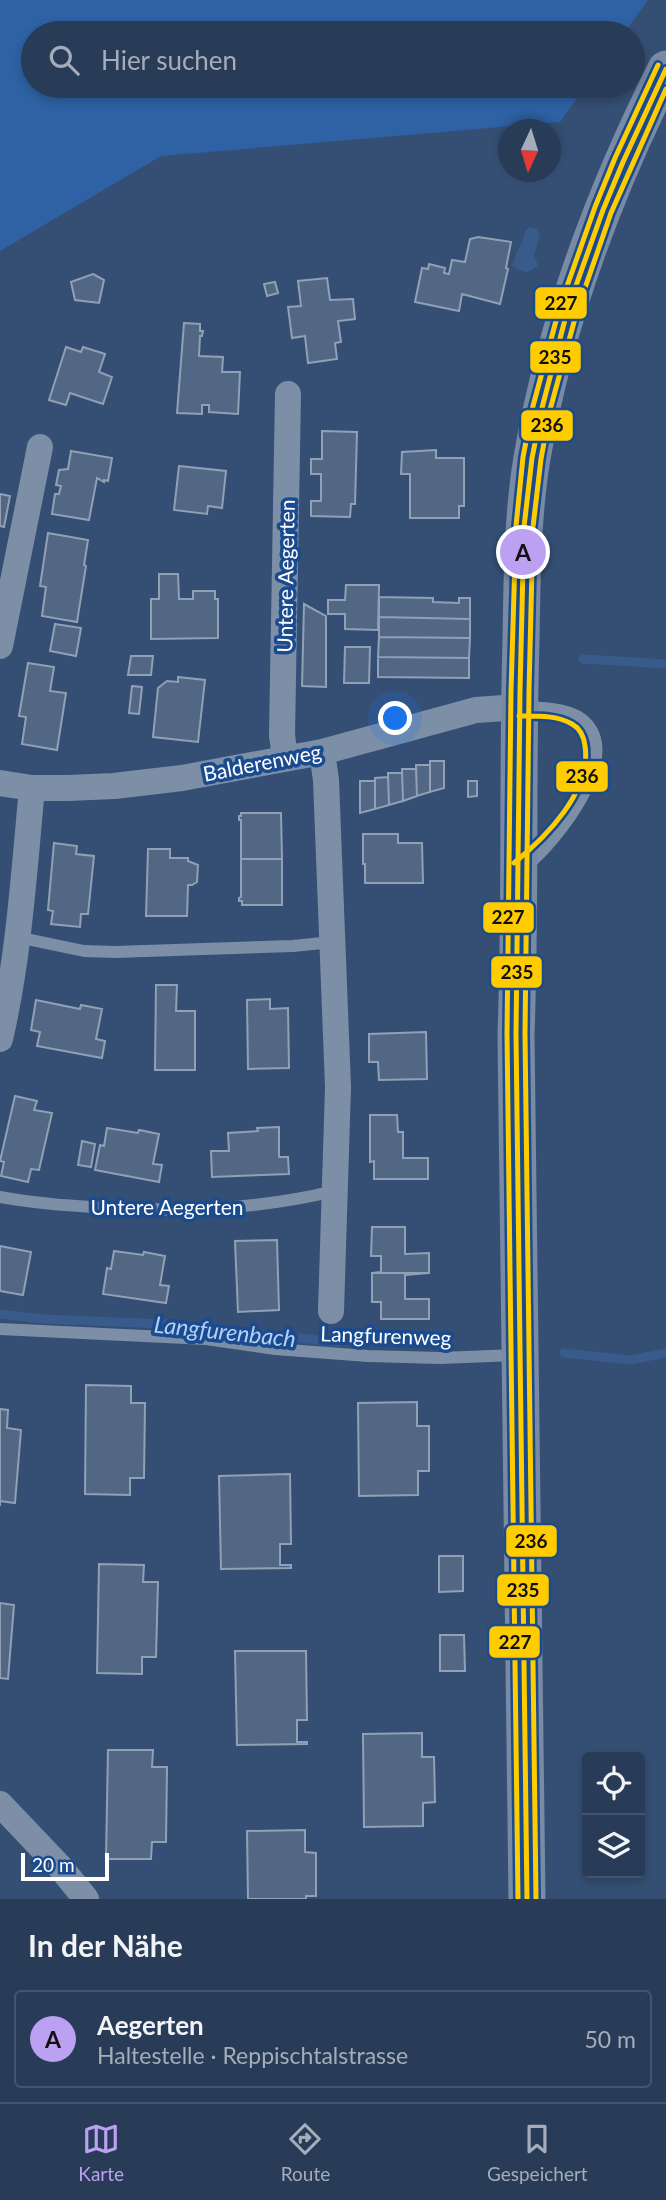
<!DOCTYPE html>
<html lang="de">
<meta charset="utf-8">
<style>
body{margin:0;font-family:Lato,sans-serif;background:#344661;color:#f1f3f6}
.controls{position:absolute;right:21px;bottom:21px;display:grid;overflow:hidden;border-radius:7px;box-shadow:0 4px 10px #0003}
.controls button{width:63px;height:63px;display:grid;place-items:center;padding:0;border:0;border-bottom:2px solid #44556d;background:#283b57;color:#f1f3f6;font:35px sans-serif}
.compass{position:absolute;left:498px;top:119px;width:63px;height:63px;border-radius:50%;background:#283b57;box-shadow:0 4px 10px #0003;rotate:184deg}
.scale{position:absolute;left:21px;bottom:18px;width:88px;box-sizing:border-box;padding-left:7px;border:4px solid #fff;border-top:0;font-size:19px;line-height:24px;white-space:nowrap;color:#fff;-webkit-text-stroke:5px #1a4b8f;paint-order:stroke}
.you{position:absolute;left:396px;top:719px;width:24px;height:24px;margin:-18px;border:5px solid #fff;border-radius:50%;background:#1a73e8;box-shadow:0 0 0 10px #1a73e833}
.badge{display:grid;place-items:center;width:46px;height:46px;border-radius:50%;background:#bca0f2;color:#111;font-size:23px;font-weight:700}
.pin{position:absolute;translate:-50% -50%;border:4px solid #fff;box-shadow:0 2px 7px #0006}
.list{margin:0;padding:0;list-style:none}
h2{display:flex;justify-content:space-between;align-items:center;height:91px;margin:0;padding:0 28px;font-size:30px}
h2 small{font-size:23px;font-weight:400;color:#a5adba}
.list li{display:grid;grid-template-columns:46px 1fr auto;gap:21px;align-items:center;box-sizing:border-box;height:98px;margin:0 14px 14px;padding:0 14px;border:2px solid #44556d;border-radius:7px}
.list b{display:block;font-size:26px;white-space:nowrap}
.list p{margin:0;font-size:23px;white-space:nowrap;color:#a5adba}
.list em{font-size:23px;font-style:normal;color:#a5adba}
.icon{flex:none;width:38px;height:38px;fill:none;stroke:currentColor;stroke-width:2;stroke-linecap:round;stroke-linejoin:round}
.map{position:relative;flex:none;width:666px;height:1899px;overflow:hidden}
.search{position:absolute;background:#283b57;box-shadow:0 4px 10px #0003;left:21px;right:21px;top:21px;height:77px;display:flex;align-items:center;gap:18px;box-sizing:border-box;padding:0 24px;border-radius:38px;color:#a5adba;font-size:26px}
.sheet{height:203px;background:#283b57}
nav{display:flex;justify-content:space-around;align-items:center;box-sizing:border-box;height:98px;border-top:2px solid #44556d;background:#283b57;font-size:19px;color:#a5adba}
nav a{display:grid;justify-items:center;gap:4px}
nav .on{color:#bca0f2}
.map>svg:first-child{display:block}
.green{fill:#2e62a5}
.water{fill:#385b8c}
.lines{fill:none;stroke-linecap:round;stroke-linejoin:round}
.stream{stroke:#385b8c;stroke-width:9}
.building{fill:#526784;stroke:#91a0b5;stroke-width:2}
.lane{stroke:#7c8fa7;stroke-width:12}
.street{stroke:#7c8fa7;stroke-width:26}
.secondary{stroke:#788aa4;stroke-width:37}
.bus-1-casing{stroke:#1a4b8f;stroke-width:10}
.bus-2-casing{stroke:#1a4b8f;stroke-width:10}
.bus-3-casing{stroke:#1a4b8f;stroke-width:10}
.bus-1{stroke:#fc0;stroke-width:5}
.bus-2{stroke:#fc0;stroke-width:5}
.bus-3{stroke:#fc0;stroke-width:5}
.labels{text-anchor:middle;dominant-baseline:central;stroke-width:7;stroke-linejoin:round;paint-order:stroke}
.street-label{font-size:21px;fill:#fff;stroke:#1a4b8f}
.water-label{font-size:23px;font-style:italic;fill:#b3d1f5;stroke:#1a4b8f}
.line-badge{stroke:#1a4b8f;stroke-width:2.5}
.pale-badge-label{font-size:19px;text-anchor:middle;font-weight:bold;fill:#111}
</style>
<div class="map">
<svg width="666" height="1899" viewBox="0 0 666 1899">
<rect width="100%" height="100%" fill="#354f74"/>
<!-- green -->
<path class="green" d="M0,0H648L624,33H33V86H586L560,122L161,156L0,251Z"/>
<!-- water -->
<path class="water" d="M530,227L536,229L540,234L534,256L538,265C527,275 526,273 512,266C515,254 523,243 525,231Z"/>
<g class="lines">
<!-- stream -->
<path class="stream" d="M583,659L666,664
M0,1314L42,1319L164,1324L337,1342L450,1340
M564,1353L630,1360L666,1353"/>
</g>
<!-- building -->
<path class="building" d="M478,237L511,242L506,268L508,269L500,304L462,294L459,311L415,302L422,268L428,269L429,264L445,268L444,273L449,274L452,260L465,262L470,239Z
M93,274L104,280L99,303L75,300L71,282Z
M327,278L330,300L353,299L355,319L338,321L341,342L335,343L337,359L308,363L305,336L292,338L288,307L301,306L298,281Z
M275,282L278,293L267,296L264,284Z
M184,323L200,324V331H203L202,336H200L199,356L223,357L222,372H240L238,414L209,412V405H202V414L177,413Z
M66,347L81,352L83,347L105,354L99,372L112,377L103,404L70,393L66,405L49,400Z
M322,431L357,432L355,504H351L350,517L311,516V501H321V474H311V459H322Z
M436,450V458H464V506H459V518H410V474H401L402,452Z
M71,451L112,458L108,481L104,480V482L97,478L89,520L52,514L55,494H59L61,486L56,485L59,470L68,469Z
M179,466L226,471L222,508L208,506L207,514L174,510Z
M0,494L10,496L4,527L0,526Z
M48,533L88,540L84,565L86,566L77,622L42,616L46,587L40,586Z
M159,574H178L179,599H193V591H215V599H218V638L151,639V599H159Z
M346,585H379L378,630L345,629V614H328V600H345Z
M379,597L433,598V602L459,603V598H470V619L379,617Z
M304,604L326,616V687L302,686Z
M379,617L470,619V638L379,637Z
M55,624L81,628L76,656L50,651Z
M379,637L470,638L469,658L378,657Z
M345,647H370L369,683H344Z
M131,656H153L151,675H128Z
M378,657L469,658V678L378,677Z
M28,663L54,667L50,691L66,693L57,750L22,744L26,717L19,716Z
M178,677L205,680L198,742L153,737L158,688L167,681L178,682Z
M132,686L142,687L139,714L129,713Z
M430,761H444V788L430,792Z
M416,765H430V792L417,796Z
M402,769H416L417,796L403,801Z
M388,773H402L403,801L389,805Z
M388,777L389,805L375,809V778Z
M360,781H375V809L360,813Z
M468,781H477V796L468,797Z
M241,813H281L282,859H241V820H239V816H241Z
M363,834H398V843H422L423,883H365V864H363Z
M54,843L77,846L76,854L94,856L88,914H81L80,927L51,924L53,911L48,910Z
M148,849H170V858H188V861L198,865L197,882L192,885H188L187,916H146Z
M241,859H282V905H242V901H239V898L241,897Z
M156,985H177L176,1011H195V1070H155Z
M270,999V1009L288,1008L289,1068L248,1069L247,1000Z
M36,1000L80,1009L81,1005L102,1009L96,1039L105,1041L102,1058L37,1046L40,1032L31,1030Z
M426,1032L427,1079L379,1080L378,1062H369V1034Z
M15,1096L37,1101L34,1110L52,1113L39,1170L31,1169L28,1182L1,1176L4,1162L0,1161Z
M370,1115H397L398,1132H403V1158H428V1179H374V1161L370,1162Z
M279,1127V1157H288L289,1174L212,1177L211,1151H229L228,1133L258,1131L257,1128Z
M107,1128L138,1133L139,1130L159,1134L153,1164L162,1165L159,1182L95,1170L100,1145L104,1146Z
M82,1141L95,1144L91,1167L78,1165Z
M372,1227H405V1254L429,1253V1273H372L381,1272V1256H371Z
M277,1240L279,1310L238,1312L235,1241Z
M0,1246L31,1252L23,1295L0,1291Z
M114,1251L143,1255L144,1252L165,1256L160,1285L169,1286L166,1303L103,1294L107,1268L111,1269Z
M372,1273H429L405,1275V1299H429V1319H381V1302H372Z
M86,1385L131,1386V1403H145L144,1478H130V1495L85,1494Z
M417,1402V1426H429V1471H418V1495L359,1496L358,1403Z
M0,1409L8,1410L7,1428L21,1430L15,1503L0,1501V1506Z
M290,1474L291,1544H280V1565H291V1568L221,1569L219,1476Z
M439,1556H463V1591L439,1592Z
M99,1564L144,1565L143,1582H158L156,1657H142V1674L97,1673Z
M0,1603L14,1605L8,1679L0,1678Z
M440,1635H464L465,1671H440Z
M235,1651H306L307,1720H297V1742H307V1744L237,1745Z
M422,1733V1757H434L435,1802L423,1803V1826L364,1827L363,1734Z
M108,1750H153L152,1767H167L166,1842H152L151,1859H106Z
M305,1830V1852L316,1853V1896H306V1899H248L247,1831Z"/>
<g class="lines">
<!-- lane -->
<path class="lane" d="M524,707C541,708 562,708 577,716C632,749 556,842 526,866
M17,937L84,951L115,952L293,946L332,942
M0,1197C37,1204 74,1206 112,1208C187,1212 261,1209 334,1191
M0,1329L206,1339L275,1349L368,1356L440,1358L516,1355"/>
<!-- street -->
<path class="street" d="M0,646L40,447
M322,752L326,780L338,1087L331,1311
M285,758L282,735L288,394
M0,783L32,788H68L114,786L182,778L322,752L476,710L519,707
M0,1039C19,957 24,872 32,788
M0,1804L61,1868L86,1899"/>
<!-- secondary -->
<path class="secondary" d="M527,1899L516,1034C521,903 517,773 521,642C522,581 522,518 532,458C555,324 605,190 666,69"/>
<defs>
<path id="bus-1" d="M527,1899L516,1034L520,691L524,527L532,458L542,408L568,308L603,210L623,162L666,69"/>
<path id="bus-2" d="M514,863C546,837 592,791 585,746C584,737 581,729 572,724C557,715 536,716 519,716
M536,1899L525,1034L529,691L533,527L541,459L550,410L577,311L611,213L666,89"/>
<path id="bus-3" d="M518,1899L507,1034L511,691L516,526L523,457L533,406L560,306L595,207L615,158L658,65"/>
</defs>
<!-- bus-1 casing -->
<use href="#bus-1" class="bus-1-casing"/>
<!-- bus-2 casing -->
<use href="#bus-2" class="bus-2-casing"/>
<!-- bus-3 casing -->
<use href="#bus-3" class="bus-3-casing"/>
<!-- bus-1 -->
<use href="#bus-1" class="bus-1"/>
<!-- bus-2 -->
<use href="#bus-2" class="bus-2"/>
<!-- bus-3 -->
<use href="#bus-3" class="bus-3"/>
</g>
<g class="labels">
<!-- street labels -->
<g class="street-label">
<text transform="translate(285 576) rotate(-89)">Untere Aegerten</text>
<text transform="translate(262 762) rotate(-11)">Balderenweg</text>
<text x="167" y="1206">Untere Aegerten</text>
<text transform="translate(386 1335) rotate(2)">Langfurenweg</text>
</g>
<!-- water labels -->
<g class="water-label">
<text transform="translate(225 1331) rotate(6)">Langfurenbach</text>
</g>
</g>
<g class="line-badge">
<rect x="534" y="286" width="54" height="34" rx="7" fill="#fc0"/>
<rect x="529" y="340" width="53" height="34" rx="7" fill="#fc0"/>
<rect x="520" y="409" width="54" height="33" rx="7" fill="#fc0"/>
<rect x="555" y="760" width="54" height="33" rx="7" fill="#fc0"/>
<rect x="482" y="901" width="53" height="33" rx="7" fill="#fc0"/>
<rect x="490" y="955" width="53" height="34" rx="7" fill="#fc0"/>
<rect x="505" y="1524" width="53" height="34" rx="7" fill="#fc0"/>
<rect x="496" y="1573" width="54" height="34" rx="7" fill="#fc0"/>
<rect x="488" y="1625" width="53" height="34" rx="7" fill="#fc0"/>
</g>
<g class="pale-badge-label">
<text x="561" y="310">227</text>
<text x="555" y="364">235</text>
<text x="547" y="432">236</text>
<text x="582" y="783">236</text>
<text x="508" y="924">227</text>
<text x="517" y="979">235</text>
<text x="531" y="1548">236</text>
<text x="523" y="1597">235</text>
<text x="515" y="1649">227</text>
</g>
</svg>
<div class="controls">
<button><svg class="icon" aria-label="locate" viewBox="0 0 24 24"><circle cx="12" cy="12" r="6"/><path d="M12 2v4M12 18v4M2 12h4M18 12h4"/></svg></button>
<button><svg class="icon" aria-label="layers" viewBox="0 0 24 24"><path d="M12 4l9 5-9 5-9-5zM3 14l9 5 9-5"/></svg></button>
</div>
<svg class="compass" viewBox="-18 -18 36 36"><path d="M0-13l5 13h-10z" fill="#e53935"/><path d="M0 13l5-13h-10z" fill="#a5adba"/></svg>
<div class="scale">20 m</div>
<div class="you"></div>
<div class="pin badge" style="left:523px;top:552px">A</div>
<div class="search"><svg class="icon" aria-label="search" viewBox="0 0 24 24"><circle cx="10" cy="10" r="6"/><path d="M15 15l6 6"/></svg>Hier suchen</div>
</div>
<section class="sheet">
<h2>In der Nähe<small></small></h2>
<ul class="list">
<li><span class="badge">A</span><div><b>Aegerten</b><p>Haltestelle · Reppischtalstrasse</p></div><em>50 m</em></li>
</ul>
</section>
<nav>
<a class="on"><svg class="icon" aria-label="map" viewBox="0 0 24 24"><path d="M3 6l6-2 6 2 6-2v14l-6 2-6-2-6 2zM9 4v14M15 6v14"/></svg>Karte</a>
<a><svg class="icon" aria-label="directions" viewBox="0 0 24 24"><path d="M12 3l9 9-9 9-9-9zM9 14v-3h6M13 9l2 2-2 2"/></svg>Route</a>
<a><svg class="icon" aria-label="saved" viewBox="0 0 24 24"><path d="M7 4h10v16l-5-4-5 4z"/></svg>Gespeichert</a>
</nav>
